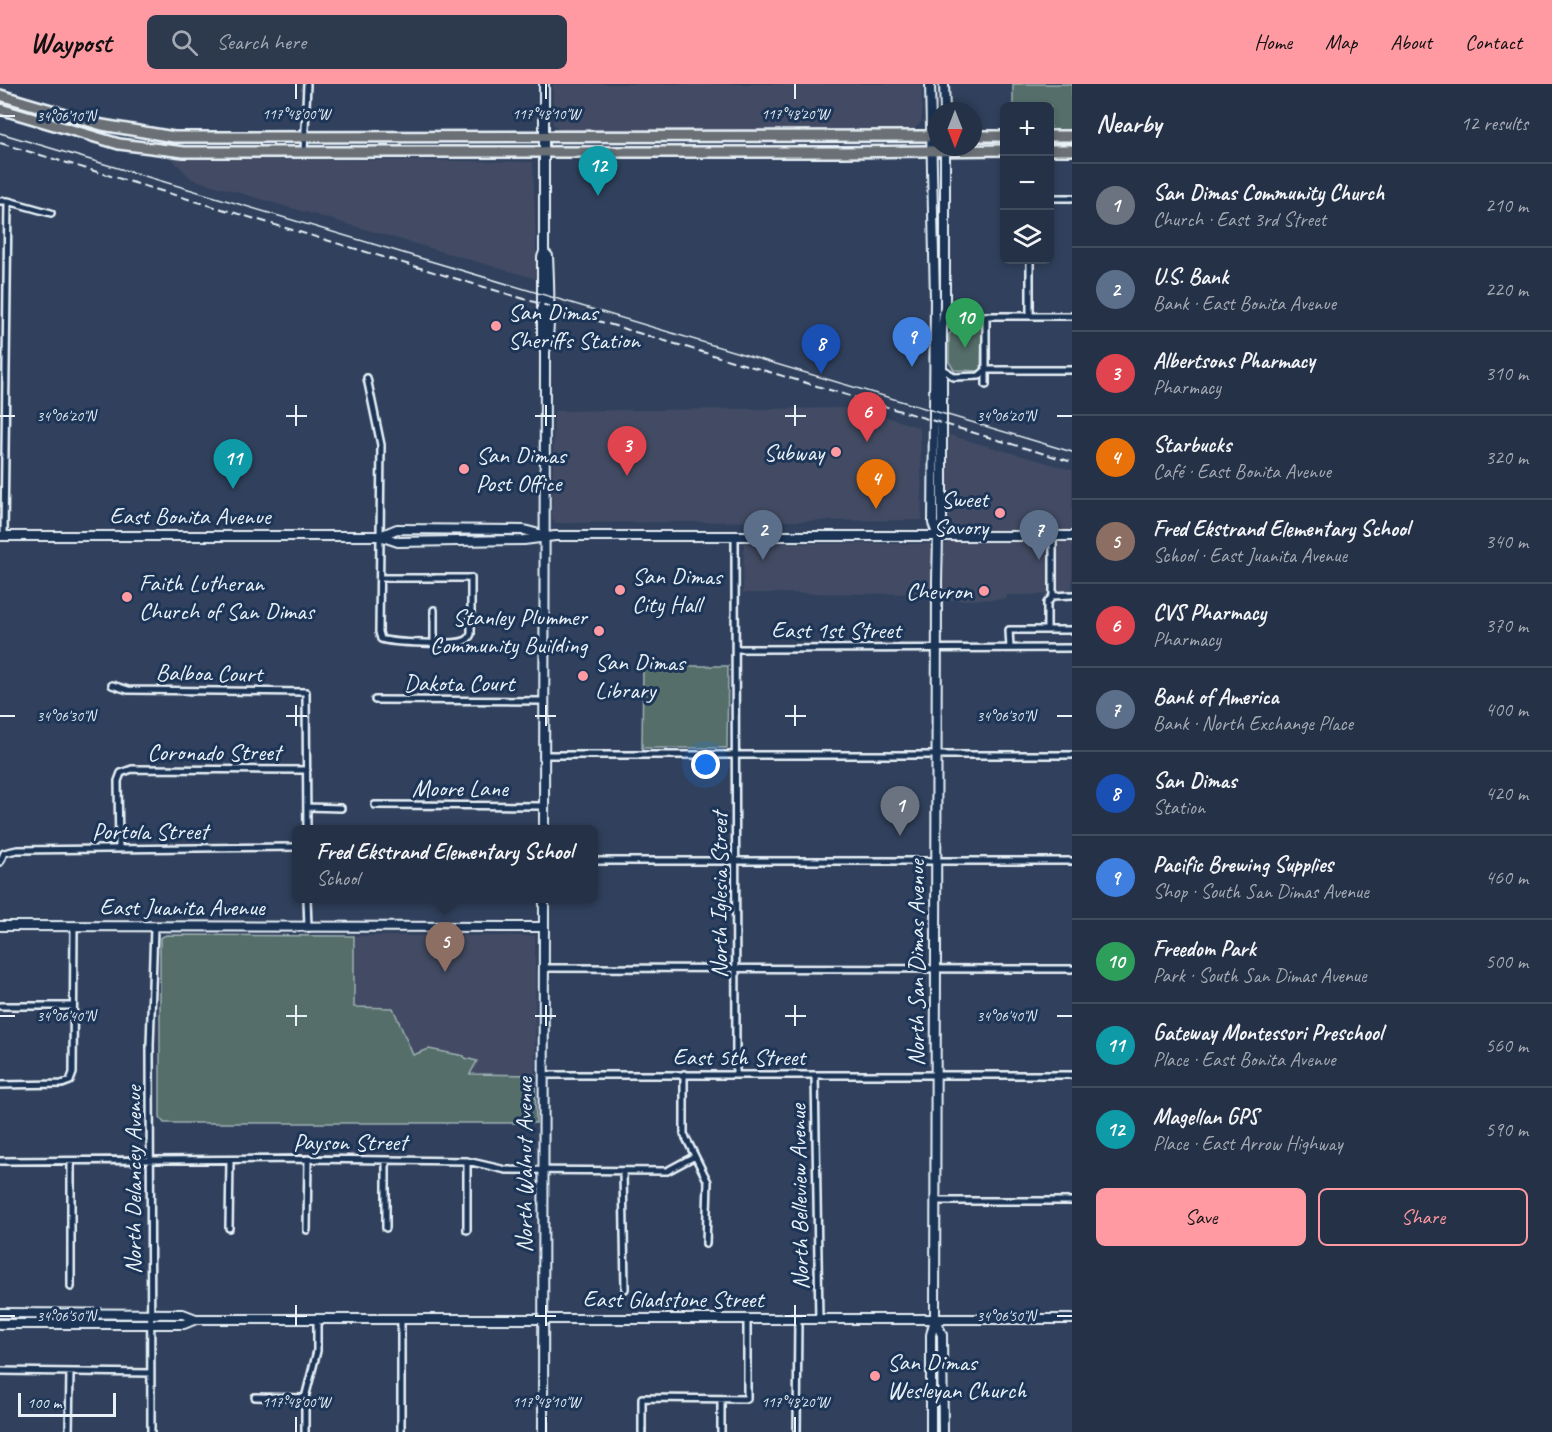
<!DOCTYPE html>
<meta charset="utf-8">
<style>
body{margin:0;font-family:Caveat,sans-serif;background:#2d394d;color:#f1f3f6}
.controls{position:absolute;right:18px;top:18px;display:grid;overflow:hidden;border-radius:9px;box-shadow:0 3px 9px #0003}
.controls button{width:54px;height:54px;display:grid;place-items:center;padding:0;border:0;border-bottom:2px solid #424c5f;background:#253146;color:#f1f3f6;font:30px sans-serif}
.compass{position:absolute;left:928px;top:18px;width:54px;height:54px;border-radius:50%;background:#253146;box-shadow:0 3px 9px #0003;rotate:180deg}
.scale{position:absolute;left:18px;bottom:15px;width:98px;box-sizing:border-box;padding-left:6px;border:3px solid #e8f1f8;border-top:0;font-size:16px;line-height:21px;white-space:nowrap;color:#e8f1f8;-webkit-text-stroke:4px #1d3557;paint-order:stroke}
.you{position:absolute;left:706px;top:681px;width:21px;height:21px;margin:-15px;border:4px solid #fff;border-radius:50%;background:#1a73e8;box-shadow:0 0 0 9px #1a73e833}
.badge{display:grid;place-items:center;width:39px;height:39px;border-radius:50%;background:#ff9aa2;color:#fff;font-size:20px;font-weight:700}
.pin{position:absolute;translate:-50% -50px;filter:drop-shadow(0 2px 3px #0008)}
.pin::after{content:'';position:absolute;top:32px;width:21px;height:18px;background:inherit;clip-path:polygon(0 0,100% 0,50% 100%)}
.popup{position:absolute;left:292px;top:741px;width:306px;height:78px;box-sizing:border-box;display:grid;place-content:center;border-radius:9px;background:#253146;filter:drop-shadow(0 2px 4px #0005);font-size:20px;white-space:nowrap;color:#a3a9b3}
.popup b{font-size:22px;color:#f1f3f6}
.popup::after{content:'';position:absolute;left:50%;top:100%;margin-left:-12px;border:12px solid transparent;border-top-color:#253146}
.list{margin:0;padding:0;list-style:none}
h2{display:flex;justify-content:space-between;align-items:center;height:78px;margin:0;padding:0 24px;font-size:26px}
h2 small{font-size:20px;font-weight:400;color:#a3a9b3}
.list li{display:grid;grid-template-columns:39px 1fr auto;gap:18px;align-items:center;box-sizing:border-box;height:84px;padding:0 24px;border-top:2px solid #424c5f}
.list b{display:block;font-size:22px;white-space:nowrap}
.list p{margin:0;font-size:20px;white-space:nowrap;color:#a3a9b3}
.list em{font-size:20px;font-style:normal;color:#a3a9b3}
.actions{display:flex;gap:12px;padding:18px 24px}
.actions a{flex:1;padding:14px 0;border:2px solid #ff9aa2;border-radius:9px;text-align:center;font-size:21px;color:#ff9aa2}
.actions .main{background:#ff9aa2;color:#111}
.icon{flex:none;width:33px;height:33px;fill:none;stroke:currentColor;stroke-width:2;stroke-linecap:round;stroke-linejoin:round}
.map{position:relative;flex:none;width:1072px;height:1348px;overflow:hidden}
header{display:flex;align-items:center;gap:36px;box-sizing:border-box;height:84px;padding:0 30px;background:#ff9aa2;color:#111}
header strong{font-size:28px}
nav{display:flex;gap:33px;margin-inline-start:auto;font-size:21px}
.search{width:420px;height:54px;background:#2d394d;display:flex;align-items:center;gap:15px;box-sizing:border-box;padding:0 21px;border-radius:9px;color:#a3a9b3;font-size:22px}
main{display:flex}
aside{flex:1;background:#253146}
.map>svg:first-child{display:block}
.built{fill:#424c64}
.green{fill:#546e6b;stroke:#9eb0b2;stroke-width:1.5}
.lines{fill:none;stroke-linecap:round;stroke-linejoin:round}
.street-casing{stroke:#e8f1f8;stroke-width:10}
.secondary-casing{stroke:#e8f1f8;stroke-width:12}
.primary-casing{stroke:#e8f1f8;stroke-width:14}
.street{stroke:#1d3557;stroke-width:5}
.secondary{stroke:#1d3557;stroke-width:8}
.primary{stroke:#6a7074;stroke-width:9}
.tram{stroke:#e8f1f8;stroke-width:1.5}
.rail{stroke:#e8f1f8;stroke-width:2;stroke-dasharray:9 4.5;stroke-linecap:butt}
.ticks{fill:none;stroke:#e8f1f8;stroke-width:2}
.poi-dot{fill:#ff9aa2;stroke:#1d3557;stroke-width:2}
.labels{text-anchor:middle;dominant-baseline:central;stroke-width:6;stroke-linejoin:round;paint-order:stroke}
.poi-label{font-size:24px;fill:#e8f1f8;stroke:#1d3557;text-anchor:start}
.street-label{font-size:24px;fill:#e8f1f8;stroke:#1d3557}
.ticks-label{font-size:15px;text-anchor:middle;fill:#e8f1f8;stroke:#1d3557;stroke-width:6;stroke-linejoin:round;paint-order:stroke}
</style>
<header>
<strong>Waypost</strong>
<div class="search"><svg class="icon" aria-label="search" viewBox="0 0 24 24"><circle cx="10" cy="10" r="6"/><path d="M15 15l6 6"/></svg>Search here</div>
<nav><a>Home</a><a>Map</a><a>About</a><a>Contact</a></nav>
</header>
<main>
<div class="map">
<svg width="1072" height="1348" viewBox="0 0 1072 1348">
<rect width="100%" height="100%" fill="#31415d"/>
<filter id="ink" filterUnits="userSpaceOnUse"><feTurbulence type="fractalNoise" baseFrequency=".0167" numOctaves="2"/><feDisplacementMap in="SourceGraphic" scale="12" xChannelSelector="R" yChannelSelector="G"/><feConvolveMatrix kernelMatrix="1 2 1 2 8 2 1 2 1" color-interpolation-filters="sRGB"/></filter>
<g filter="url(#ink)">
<!-- built -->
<path class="built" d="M553,0H922V37L913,46H560L553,40Z
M171,74L533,78L537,195L192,95Z
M860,324L920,344L922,436L556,439L552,435L554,327Z
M949,351L1072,386V510L1007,511L1006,515L947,516V510L743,509L744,459L947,460Z
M354,852H535V991L469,990L429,965L413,971L393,924L354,923Z"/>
<!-- green -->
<path class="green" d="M1013,0H1072V47H1050V22H1013Z
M957,242H982L981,287L954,286L949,278V250Z
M643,582H728L727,664H642Z
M166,851L354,852V923L393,924L413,971L429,965L464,972L465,974L477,977L470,990L535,991L536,1039H164L160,1034V854Z"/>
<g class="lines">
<defs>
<path id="street" d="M304,68L307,0
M1050,114H1072
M0,117H8L51,129
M1030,176V232
M942,232H1072
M942,284L954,293L979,292L986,286H1072
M367,294L381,361L379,548L381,555C392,559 454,561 464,557C469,555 469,554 471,550V494H380
M986,301V232
M735,451L736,991
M4,452L8,117
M1053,512L1072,511
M434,526V558
M1047,546V519L1053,512V452
M1010,564L1009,546H1072
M736,565L1072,564
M112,601L128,606L306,608L307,746
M375,616L544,617
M543,671H1072
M375,721L544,722
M307,723L341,724
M119,765L118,697L121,689L132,685L307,686
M594,777H1072
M0,778L4,769L17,766L296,763
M307,814L308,844
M543,884L1072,885
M0,922H73
M684,990V1050L708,1098L706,1160
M544,991H1072
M815,991L819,1235
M0,1001L62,1000L70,997L73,989L74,842
M386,1076V1144
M0,1077L308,1075L467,1077L506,1086L667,1087L695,1072
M71,1077V1203
M467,1077V1146
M623,1087L625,1205
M935,1117H1072
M229,1144L230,1076
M307,1146L308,1075
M401,1234V1348
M0,1287L151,1289
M255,1313L305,1314
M69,1348L70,1288
M151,1348L150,961L154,844
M305,1348V1314L317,1267V1235
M642,1348V1314L747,1315V1235
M721,1348V1315
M797,1348L798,1235"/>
<path id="secondary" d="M544,0V168L542,173V261L545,267
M930,0L935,214L933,439L938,452
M944,0L945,27
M0,452H380L398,458L524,456L555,452H1072
M380,452L397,445L524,446L543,451
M544,746L545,267C552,250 549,193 548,172L544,168
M0,842L544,843
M0,1229L183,1230L196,1235
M935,1235L942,1251L943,1348
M0,1240H184L196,1235H1072
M543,1348L544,814
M931,1348V1251L935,1235L937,497L938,452L942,439V245L945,223V63"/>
<path id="primary" d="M0,11L102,41L174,53L937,52
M0,25L119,60L184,68H844L1005,66
M973,52H1005
M1050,52H1072
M1050,66H1072"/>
</defs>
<!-- street casing -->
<use href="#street" class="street-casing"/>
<!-- secondary casing -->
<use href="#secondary" class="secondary-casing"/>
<!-- primary casing -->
<use href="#primary" class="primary-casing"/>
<!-- street -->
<use href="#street" class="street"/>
<!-- secondary -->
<use href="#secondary" class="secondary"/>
<!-- primary -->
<use href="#primary" class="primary"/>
<!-- tram -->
<path class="tram" d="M0,49L1072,368"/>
<!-- rail -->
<path class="rail" d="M0,59L1072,378"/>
</g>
</g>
<!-- ticks -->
<path class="ticks" d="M296,0V15M546,0V15M795,0V15M0,32H15M296,321V342M546,321V342M795,321V342M0,332H15M286,332H307M535,332H556M785,332H806M1057,332H1072M296,621V642M546,621V642M795,621V642M0,632H15M286,632H307M535,632H556M785,632H806M1057,632H1072M296,921V942M546,921V942M795,921V942M0,932H15M286,932H307M535,932H556M785,932H806M1057,932H1072M296,1221V1242M546,1221V1242M795,1221V1242M0,1232H15M286,1232H307M535,1232H556M785,1232H806M1057,1232H1072M296,1333V1348M546,1333V1348M795,1333V1348"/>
<!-- markers -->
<g class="poi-dot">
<circle cx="496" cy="242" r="6"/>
<circle cx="836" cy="368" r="6"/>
<circle cx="464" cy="385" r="6"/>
<circle cx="1000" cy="429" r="6"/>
<circle cx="620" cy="506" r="6"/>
<circle cx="984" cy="507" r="6"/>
<circle cx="127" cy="513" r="6"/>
<circle cx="599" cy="547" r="6"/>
<circle cx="583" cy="592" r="6"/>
<circle cx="875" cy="1292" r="6"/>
</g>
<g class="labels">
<!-- poi labels -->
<g class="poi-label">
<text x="508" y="228">San Dimas<tspan x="508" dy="28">Sheriffs Station</tspan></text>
<text x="824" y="368" text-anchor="end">Subway</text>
<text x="476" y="371">San Dimas<tspan x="476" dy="28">Post Office</tspan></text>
<text x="988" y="415" text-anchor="end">Sweet<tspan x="988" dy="28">Savory</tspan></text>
<text x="632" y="492">San Dimas<tspan x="632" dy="28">City Hall</tspan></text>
<text x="139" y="499">Faith Lutheran<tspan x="139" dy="28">Church of San Dimas</tspan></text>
<text x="972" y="507" text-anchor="end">Chevron</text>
<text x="587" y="533" text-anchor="end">Stanley Plummer<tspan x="587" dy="28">Community Building</tspan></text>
<text x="595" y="578">San Dimas<tspan x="595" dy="28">Library</tspan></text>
<text x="887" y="1278">San Dimas<tspan x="887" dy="28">Wesleyan Church</tspan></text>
</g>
<!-- street labels -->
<g class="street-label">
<text x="190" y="432">East Bonita Avenue</text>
<text x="836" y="546">East 1st Street</text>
<text transform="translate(209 589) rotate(1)">Balboa Court</text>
<text x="459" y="599">Dakota Court</text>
<text x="214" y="668">Coronado Street</text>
<text x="460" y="704">Moore Lane</text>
<text x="150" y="747">Portola Street</text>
<text transform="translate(719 811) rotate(-90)">North Iglesia Street</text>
<text x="182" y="823">East Juanita Avenue</text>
<text transform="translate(916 879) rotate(-90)">North San Dimas Avenue</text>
<text x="739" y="973">East 5th Street</text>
<text x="350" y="1058">Payson Street</text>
<text transform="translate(524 1081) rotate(-90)">North Walnut Avenue</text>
<text transform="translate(133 1096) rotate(-90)">North Delancey Avenue</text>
<text transform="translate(799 1113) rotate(-91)">North Belleview Avenue</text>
<text x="673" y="1215">East Gladstone Street</text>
</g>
</g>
<g class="ticks-label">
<text x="296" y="35">117°48'00"W</text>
<text x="546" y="35">117°48'10"W</text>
<text x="795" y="35">117°48'20"W</text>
<text x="66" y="37">34°06'10"N</text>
<text x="1006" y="337">34°06'20"N</text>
<text x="66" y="337">34°06'20"N</text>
<text x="1006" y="637">34°06'30"N</text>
<text x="66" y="637">34°06'30"N</text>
<text x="1006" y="937">34°06'40"N</text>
<text x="66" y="937">34°06'40"N</text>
<text x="1006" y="1237">34°06'50"N</text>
<text x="66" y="1237">34°06'50"N</text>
<text x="296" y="1323">117°48'00"W</text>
<text x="546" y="1323">117°48'10"W</text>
<text x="795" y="1323">117°48'20"W</text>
</g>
</svg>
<div class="controls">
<button>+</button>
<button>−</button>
<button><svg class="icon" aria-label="layers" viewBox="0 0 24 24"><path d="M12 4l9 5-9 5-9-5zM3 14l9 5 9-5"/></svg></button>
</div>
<svg class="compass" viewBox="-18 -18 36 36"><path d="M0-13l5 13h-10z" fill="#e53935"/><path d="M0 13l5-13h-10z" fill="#a3a9b3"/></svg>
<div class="scale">100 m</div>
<div class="you"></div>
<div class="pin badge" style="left:900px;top:752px;background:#6b7280">1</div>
<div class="pin badge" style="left:763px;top:476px;background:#5c6f8a">2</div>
<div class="pin badge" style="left:627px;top:392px;background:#e0444e">3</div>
<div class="pin badge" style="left:876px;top:425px;background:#e8710a">4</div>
<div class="pin badge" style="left:445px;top:888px;background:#8d6e63">5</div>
<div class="popup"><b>Fred Ekstrand Elementary School</b>School</div>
<div class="pin badge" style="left:867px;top:358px;background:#e0444e">6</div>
<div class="pin badge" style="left:1039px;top:476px;background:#5c6f8a">7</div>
<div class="pin badge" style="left:821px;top:290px;background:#1a4fb4">8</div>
<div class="pin badge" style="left:912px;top:283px;background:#3f7fe0">9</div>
<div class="pin badge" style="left:965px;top:264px;background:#2e9e5b">10</div>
<div class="pin badge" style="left:233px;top:405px;background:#0f9aa8">11</div>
<div class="pin badge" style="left:598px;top:112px;background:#0f9aa8">12</div>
</div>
<aside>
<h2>Nearby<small>12 results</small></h2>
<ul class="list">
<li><span class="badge" style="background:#6b7280">1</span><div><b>San Dimas Community Church</b><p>Church · East 3rd Street</p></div><em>210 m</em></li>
<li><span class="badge" style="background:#5c6f8a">2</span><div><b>U.S. Bank</b><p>Bank · East Bonita Avenue</p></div><em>220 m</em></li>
<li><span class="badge" style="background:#e0444e">3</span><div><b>Albertsons Pharmacy</b><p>Pharmacy</p></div><em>310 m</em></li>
<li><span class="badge" style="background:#e8710a">4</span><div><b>Starbucks</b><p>Café · East Bonita Avenue</p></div><em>320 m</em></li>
<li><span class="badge" style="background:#8d6e63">5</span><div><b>Fred Ekstrand Elementary School</b><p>School · East Juanita Avenue</p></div><em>340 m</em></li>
<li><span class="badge" style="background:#e0444e">6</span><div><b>CVS Pharmacy</b><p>Pharmacy</p></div><em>370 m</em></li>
<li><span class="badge" style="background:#5c6f8a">7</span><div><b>Bank of America</b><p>Bank · North Exchange Place</p></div><em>400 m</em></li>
<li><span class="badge" style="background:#1a4fb4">8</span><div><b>San Dimas</b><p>Station</p></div><em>420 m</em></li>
<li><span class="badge" style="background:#3f7fe0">9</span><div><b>Pacific Brewing Supplies</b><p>Shop · South San Dimas Avenue</p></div><em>460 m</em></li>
<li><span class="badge" style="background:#2e9e5b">10</span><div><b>Freedom Park</b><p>Park · South San Dimas Avenue</p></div><em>500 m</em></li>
<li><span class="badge" style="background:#0f9aa8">11</span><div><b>Gateway Montessori Preschool</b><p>Place · East Bonita Avenue</p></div><em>560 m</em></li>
<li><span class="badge" style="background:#0f9aa8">12</span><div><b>Magellan GPS</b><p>Place · East Arrow Highway</p></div><em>590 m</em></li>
</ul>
<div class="actions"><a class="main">Save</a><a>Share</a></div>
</aside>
</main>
